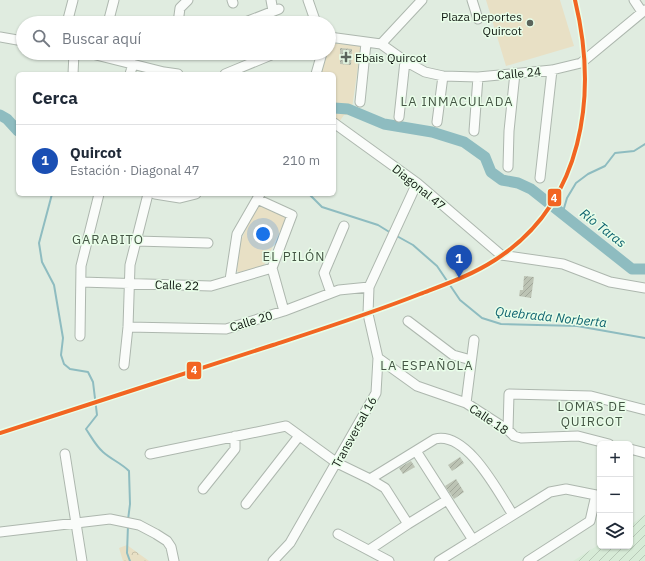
<!DOCTYPE html>
<html lang="es">
<meta charset="utf-8">
<style>
body{margin:0;font-family:"IBM Plex Sans",sans-serif;background:#f6f6f7;color:#1f2937}
.controls{position:absolute;right:12px;bottom:12px;display:grid;overflow:hidden;border-radius:6px;box-shadow:0 1px 3px #0004}
.controls button{width:36px;height:36px;display:grid;place-items:center;padding:0;border:0;border-bottom:1px solid #e0e1e3;background:#fff;color:#1f2937;font:20px sans-serif}
.you{position:absolute;left:263px;top:234px;width:14px;height:14px;margin:-10px;border:3px solid #fff;border-radius:50%;background:#1a73e8;box-shadow:0 0 0 6px #1a73e833}
.badge{display:grid;place-items:center;width:26px;height:26px;border-radius:50%;background:#5a645b;color:#fff;font-size:13px;font-weight:700}
.pin{position:absolute;translate:-50% -33px;filter:drop-shadow(0 1px 2px #0008)}
.pin::after{content:'';position:absolute;top:21px;width:14px;height:12px;background:inherit;clip-path:polygon(0 0,100% 0,50% 100%)}
.list{margin:0;padding:0;list-style:none}
h2{display:flex;justify-content:space-between;align-items:center;height:52px;margin:0;padding:0 16px;font-size:17px}
h2 small{font-size:13px;font-weight:400;color:#747a83}
.list li{display:grid;grid-template-columns:26px 1fr auto;gap:12px;align-items:center;box-sizing:border-box;height:72px;padding:0 16px;border-top:1px solid #e0e1e3}
.list b{display:block;font-size:15px;white-space:nowrap}
.list p{margin:0;font-size:13px;white-space:nowrap;color:#747a83}
.list em{font-size:13px;font-style:normal;color:#747a83}
.icon{flex:none;width:22px;height:22px;fill:none;stroke:currentColor;stroke-width:2;stroke-linecap:round;stroke-linejoin:round}
.map{position:relative;flex:none;width:645px;height:561px;overflow:hidden}
.search{position:absolute;background:#fff;box-shadow:0 1px 3px #0004;left:16px;top:16px;width:320px;height:44px;display:flex;align-items:center;gap:10px;box-sizing:border-box;padding:0 14px;border-radius:22px;color:#747a83;font-size:15px}
.panel{position:absolute;background:#fff;box-shadow:0 1px 3px #0004;left:16px;top:72px;width:320px;height:124px;border-radius:6px}
.map>svg:first-child{display:block}
.industrial{fill:url(#industrial-furrows)}
.forest{fill:url(#forest-crowns)}
.park{fill:#e8e0c5}
.lines{fill:none;stroke-linecap:round;stroke-linejoin:round}
.stream{stroke:#8ebcc0;stroke-width:2}
.river{stroke:#8ebcc0;stroke-width:11}
.building{fill:url(#building-hatch)}
.minor-casing{stroke:#adb7ae;stroke-width:11}
.minor{stroke:#fafcfa;stroke-width:9}
.rail-1-casing{stroke:#e9fee9;stroke-width:7}
.rail-1{stroke:#f26522;stroke-width:4}
.poi-dot{fill:#5a645b;stroke:#e9fee9;stroke-width:1.5}
.labels{text-anchor:middle;dominant-baseline:central;stroke-width:3;stroke-linejoin:round;paint-order:stroke}
.poi-label{font-size:12px;fill:#121a13;stroke:#e9fee9;text-anchor:end}
.street-label{font-size:12px;fill:#121a13;stroke:#e9fee9}
.neighbourhood-label{font-size:13px;letter-spacing:1px;fill:#455645;stroke:#e9fee9}
.water-label{font-size:13px;font-style:italic;fill:#0d626f;stroke:#e9fee9}
.line-badge{stroke:#e9fee9;stroke-width:1.5}
.badge-label{font-size:11px;text-anchor:middle;font-weight:bold;fill:#fff}
</style>
<div class="map">
<svg width="645" height="561" viewBox="0 0 645 561">
<defs>
<pattern id="industrial-furrows" width="10" height="10" patternUnits="userSpaceOnUse"><rect width="10" height="10" fill="#d7ebd7"/><path d="M-1 1l2-2M0 10L10 0M9 11l2-2" fill="none" stroke="#b8c9b8"/></pattern>
<pattern id="forest-crowns" width="20" height="18" patternUnits="userSpaceOnUse"><rect width="20" height="18" fill="#e8e0c5"/><path d="M2 6a3 3 0 1 1 6 0M12 15a3 3 0 1 1 6 0" fill="none" stroke="#c6c0a8"/></pattern>
<pattern id="building-hatch" width="6" height="6" patternUnits="userSpaceOnUse"><rect width="6" height="6" fill="#bcc3b4"/><path d="M-1 1l2-2M0 6l6-6M5 7l2-2" fill="none" stroke="#a1a79a"/></pattern>
</defs>
<rect width="100%" height="100%" fill="#e0ece0"/>
<!-- industrial -->
<path class="industrial" d="M645,515V561H573L600,544V546H630V525Z"/>
<!-- forest -->
<path class="forest" d="M127,545L149,561H123L119,548Z"/>
<!-- park -->
<path class="park" d="M486,0H560L574,46L506,66Z
M329,43L361,46L351,115H344L339,122L334,123V74H317L325,53H329Z
M258,202L287,216L264,265L242,274L237,271L239,245Z"/>
<g class="lines">
<!-- stream -->
<path class="stream" d="M52,194L39,243L42,262L54,285L63,338L61,355L64,364L70,369L88,372L93,382L97,415L86,429C92,438 96,446 103,452C112,460 121,463 129,471L130,504L128,520
M309,194L322,207L378,225L391,233
M562,215L567,198L576,183L588,174L605,166L615,153L634,151L645,144
M395,235L413,245L437,266L460,300L482,318L501,324L577,326L645,338
M128,525L127,553L130,561"/>
<!-- river -->
<path class="river" d="M334,108L348,109L384,124L432,132L464,142L485,157L491,172L502,180L518,183L531,189L632,269H645
M0,115L7,119L18,131"/>
</g>
<!-- building -->
<path class="building" d="M340,48L352,49L351,65L340,64Z
M524,276L534,277L531,298L519,296L520,290H523Z
M460,457L464,463L452,471L448,465Z
M411,461L415,467L403,474L399,468Z
M456,479L464,492L454,499L445,486Z"/>
<g class="lines">
<defs>
<path id="minor" d="M232,0L233,3
M271,0L273,11
M308,0L316,23
M472,0L478,19
M634,0L642,12
M67,23L73,0
M108,23L114,0
M178,23L180,8L188,0
M243,23L279,9
M0,37L23,41
M329,37L381,44
M381,44L405,61L425,72L443,76L478,77L552,70L581,63L645,10
M381,44L422,0
M88,53L164,72L178,74
M73,74L74,53
M130,74L133,64
M225,74L276,53
M316,74L322,53
M360,102L366,43
M399,117L405,61
M437,122L443,76
M334,123L417,183L501,255L563,264L610,282L645,288
M474,131L478,77
M508,167L509,131L515,73
M540,178L552,70
M155,194L180,198L196,194
M257,199L292,215L272,268L284,311
M136,241L208,243
M230,280L237,234L260,194
M81,282L211,286L272,268
M331,293L324,273L344,226
M408,321L453,355L471,360
M128,327L226,329L284,311L339,290L369,287
M80,336L81,266L99,194
M378,358L417,386L466,403L508,430L514,436L521,438L578,436L609,444
M124,365L128,327L130,265L148,194
M466,403L474,340
M508,430L509,394L591,396L645,410
M630,449L645,453
M416,451L473,540
M65,454L82,561
M150,454L286,426L337,463L370,479L435,439C467,431 498,492 513,515
M370,479L385,488L408,524L447,500
M203,489L235,449V436
M246,504L299,436
M0,532L110,519L139,525L156,534L167,541L171,547L174,561
M338,534L389,561
M369,550L408,524
M273,561L290,543L376,393L378,358L368,314L369,287L417,183
M439,561L550,492L566,489L596,495
M528,561L590,521L596,495L600,496"/>
</defs>
<!-- minor casing -->
<use href="#minor" class="minor-casing"/>
<!-- minor -->
<use href="#minor" class="minor"/>
<defs>
<path id="rail-1" d="M0,433C91,404 182,374 273,345C322,329 372,313 420,294C446,284 472,275 495,260C584,203 598,95 575,0"/>
</defs>
<!-- rail-1 casing -->
<use href="#rail-1" class="rail-1-casing"/>
<!-- rail-1 -->
<use href="#rail-1" class="rail-1"/>
</g>
<!-- markers -->
<g class="poi-dot">
<circle cx="530" cy="23" r="4"/>
<path d="M344 51h4v4h4v4h-4v4h-4v-4h-4v-4h4z"/>
</g>
<g class="labels">
<!-- poi labels -->
<g class="poi-label">
<text x="522" y="16">Plaza Deportes<tspan x="522" dy="14">Quircot</tspan></text>
<text x="355" y="57" text-anchor="start">Ebais Quircot</text>
</g>
<!-- street labels -->
<g class="street-label">
<text transform="translate(519 73) rotate(-5)">Calle 24</text>
<text transform="translate(419 187) rotate(39)">Diagonal 47</text>
<text transform="translate(177 285) rotate(2)">Calle 22</text>
<text transform="translate(251 321) rotate(-17)">Calle 20</text>
<text transform="translate(489 419) rotate(34)">Calle 18</text>
<text transform="translate(354 432) rotate(-61)">Transversal 16</text>
</g>
<!-- neighbourhood labels -->
<g class="neighbourhood-label">
<text x="457" y="101">LA INMACULADA</text>
<text x="108" y="239">GARABITO</text>
<text x="294" y="256">EL PILÓN</text>
<text x="427" y="365">LA ESPAÑOLA</text>
<text x="592" y="406">LOMAS DE<tspan x="592" dy="15">QUIRCOT</tspan></text>
</g>
<!-- water labels -->
<g class="water-label">
<text transform="translate(603 228) rotate(38)">Río Taras</text>
<text transform="translate(551 317) rotate(6)">Quebrada Norberta</text>
</g>
</g>
<g class="line-badge">
<rect x="547" y="188" width="15" height="19" rx="4" fill="#f26522"/>
<rect x="186" y="361" width="16" height="19" rx="4" fill="#f26522"/>
</g>
<g class="badge-label">
<text x="554" y="202">4</text>
<text x="194" y="374">4</text>
</g>
</svg>
<div class="controls">
<button>+</button>
<button>−</button>
<button><svg class="icon" aria-label="layers" viewBox="0 0 24 24"><path d="M12 4l9 5-9 5-9-5zM3 14l9 5 9-5"/></svg></button>
</div>
<div class="you"></div>
<div class="pin badge" style="left:459px;top:278px;background:#1a4fb4">1</div>
<div class="search"><svg class="icon" aria-label="search" viewBox="0 0 24 24"><circle cx="10" cy="10" r="6"/><path d="M15 15l6 6"/></svg>Buscar aquí</div>
<section class="panel">
<h2>Cerca<small></small></h2>
<ul class="list">
<li><span class="badge" style="background:#1a4fb4">1</span><div><b>Quircot</b><p>Estación · Diagonal 47</p></div><em>210 m</em></li>
</ul>
</section>
</div>
